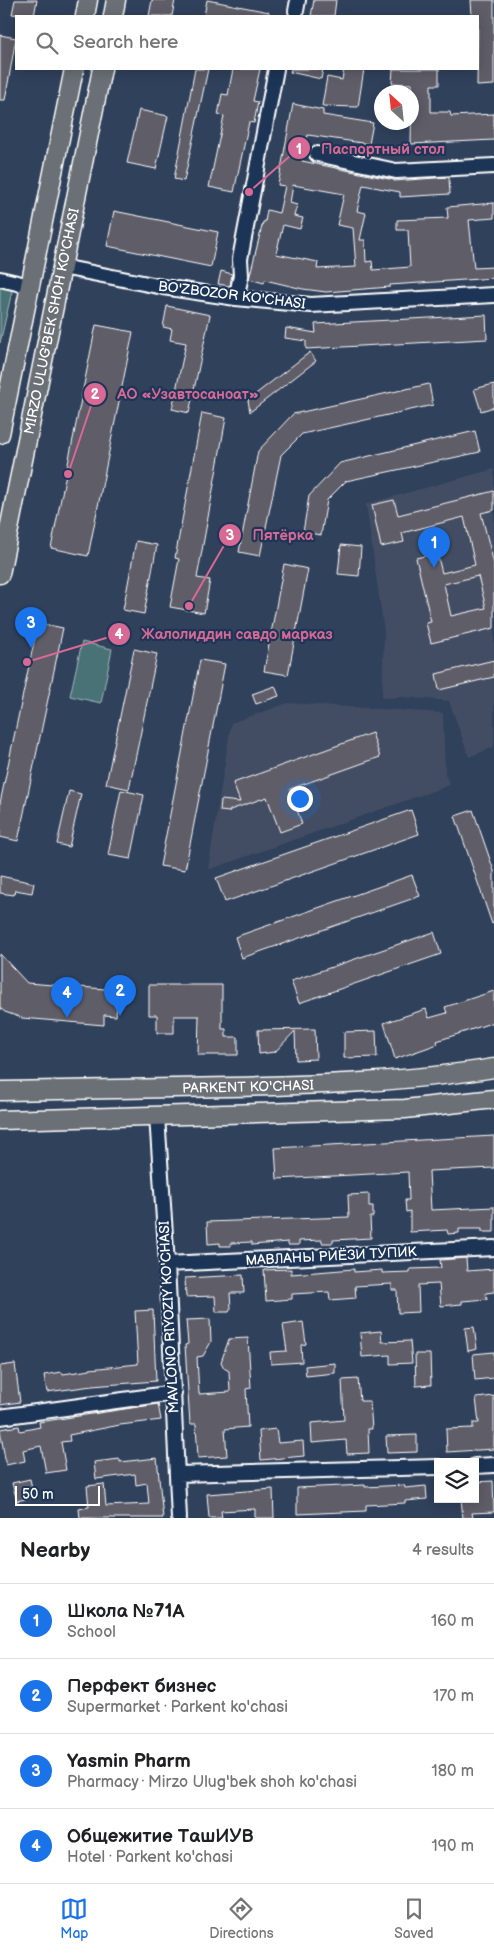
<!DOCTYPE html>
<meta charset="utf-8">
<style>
body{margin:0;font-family:"Balsamiq Sans",sans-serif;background:#f6f6f6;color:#202124}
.controls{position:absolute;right:15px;bottom:15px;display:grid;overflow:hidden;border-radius:0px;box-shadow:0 2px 12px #0003}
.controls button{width:45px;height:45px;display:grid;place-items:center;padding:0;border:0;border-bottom:1px solid #e0e0e0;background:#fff;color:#202124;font:25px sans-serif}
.compass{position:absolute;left:374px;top:85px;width:45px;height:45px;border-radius:50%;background:#fff;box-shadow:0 2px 12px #0003;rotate:333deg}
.scale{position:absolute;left:15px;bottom:12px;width:85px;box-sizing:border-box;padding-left:5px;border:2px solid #fff;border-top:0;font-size:14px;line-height:18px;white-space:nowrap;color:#fff;-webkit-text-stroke:4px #1d3557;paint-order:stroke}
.you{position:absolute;left:299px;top:798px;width:18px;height:18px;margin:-12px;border:4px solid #fff;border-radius:50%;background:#1a73e8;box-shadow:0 0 0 8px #1a73e833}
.badge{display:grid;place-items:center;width:32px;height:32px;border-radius:50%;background:#1a73e8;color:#fff;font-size:16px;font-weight:700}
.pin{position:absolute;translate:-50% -41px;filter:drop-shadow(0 1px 2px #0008)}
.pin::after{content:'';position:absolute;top:26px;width:18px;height:15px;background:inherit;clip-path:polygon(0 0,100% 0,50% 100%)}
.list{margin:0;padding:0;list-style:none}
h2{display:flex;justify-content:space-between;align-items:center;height:65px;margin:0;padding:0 20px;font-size:21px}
h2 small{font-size:16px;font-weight:400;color:#757577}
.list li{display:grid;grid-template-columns:32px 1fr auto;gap:15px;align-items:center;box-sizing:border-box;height:75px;padding:0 20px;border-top:1px solid #e0e0e0}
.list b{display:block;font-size:19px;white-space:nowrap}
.list p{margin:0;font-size:16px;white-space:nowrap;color:#757577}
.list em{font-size:16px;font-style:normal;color:#757577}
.icon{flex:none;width:28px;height:28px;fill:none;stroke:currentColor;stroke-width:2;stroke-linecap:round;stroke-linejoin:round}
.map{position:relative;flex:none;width:494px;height:1518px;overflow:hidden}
.search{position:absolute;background:#fff;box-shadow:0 2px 12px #0003;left:15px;right:15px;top:15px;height:55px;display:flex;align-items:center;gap:12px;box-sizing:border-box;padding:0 18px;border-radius:0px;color:#757577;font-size:19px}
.sheet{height:365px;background:#fff}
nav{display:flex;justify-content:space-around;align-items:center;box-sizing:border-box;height:70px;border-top:1px solid #e0e0e0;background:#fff;font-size:14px;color:#757577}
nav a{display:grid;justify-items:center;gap:2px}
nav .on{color:#1a73e8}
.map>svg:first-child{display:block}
.built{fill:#424d63}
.green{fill:#487276;stroke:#a4b8ba}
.building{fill:#5e5d68;stroke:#fff;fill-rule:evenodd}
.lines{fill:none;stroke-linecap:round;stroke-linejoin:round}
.minor-casing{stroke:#fff;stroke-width:18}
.major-casing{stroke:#fff;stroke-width:21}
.minor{stroke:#1d3557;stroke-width:14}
.major{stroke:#6a7074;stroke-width:18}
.labels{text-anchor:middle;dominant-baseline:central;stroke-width:4.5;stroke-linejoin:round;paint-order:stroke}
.street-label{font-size:14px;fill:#fff;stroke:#1d3557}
.leader{fill:none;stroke:#d76994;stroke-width:2}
.callout-dot{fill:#d76994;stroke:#1d3557;stroke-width:2}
.mark-label{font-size:15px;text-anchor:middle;font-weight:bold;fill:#fff}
.callout-label{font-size:15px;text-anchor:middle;font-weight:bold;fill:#d76994;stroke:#1d3557;stroke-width:4.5;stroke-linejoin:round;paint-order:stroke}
</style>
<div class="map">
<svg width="494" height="1518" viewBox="0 0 494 1518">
<rect width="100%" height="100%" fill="#30415c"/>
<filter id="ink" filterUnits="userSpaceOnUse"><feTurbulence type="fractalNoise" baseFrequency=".02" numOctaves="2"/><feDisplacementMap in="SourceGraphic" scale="10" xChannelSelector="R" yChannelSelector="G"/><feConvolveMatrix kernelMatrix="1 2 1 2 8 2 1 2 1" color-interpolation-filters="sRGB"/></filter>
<g filter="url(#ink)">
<!-- built -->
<path class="built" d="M494,469V747L469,757L449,701L401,697L382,698L384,632L366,504Z
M288,703L443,713L445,774L450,785L208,870L231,723Z"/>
<!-- green -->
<path class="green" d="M0,285L13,287L0,343Z
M82,642L112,649L101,703L70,696Z"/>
<!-- building -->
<path class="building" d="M15,0H37L34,16L12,14Z
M152,0H175L172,16H149Z
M207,0L269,12V16H204Z
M314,0H336L334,16H311Z
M471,0H494V85L477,86L478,16H472Z
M0,35L16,38L5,100H0Z
M195,69H208L184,181L174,179Z
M233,69H260L253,101L258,102L254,123L249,122L234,192L209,187L224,116L218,115L222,94L228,95Z
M291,69H323L321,79L290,72Z
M344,69H364L358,107L322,106L327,77L342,80Z
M393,69H439V85H431V112H450L451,116L494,114V140L411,144L412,84L392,83Z
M293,104L323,110V115L373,123L369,144L308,135L302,161L394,180V181L449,177L450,194L400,197V192L363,185L357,211L366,213L360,240H365L366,262L372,261L373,270L410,267L408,230H397V220L448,218L447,207L494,203V218L469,220L474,268L494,267V278L390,285V287L326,292L303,289L265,280L264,283L249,279L263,222H265L267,210L279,213L285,186L278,185ZM293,185L344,194L337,225L353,228L356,267L317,269L318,262L276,254L283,225L300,229L303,218L294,216L297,205L290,203Z
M139,110L168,116L156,169L127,163Z
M114,211L218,232L211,267L107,246Z
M221,271L232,274L230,286L218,284Z
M167,306L210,315L189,413L172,409L186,343L170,340L172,329L163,327Z
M486,315L487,339L306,349V341L285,338L286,328L316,333L315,324Z
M96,325L133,332L88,556L51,548Z
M310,352L316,361L250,412L248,400Z
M429,384L433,405L302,434L281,455L260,556L239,552L258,451L293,414Z
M494,384V407L481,411L474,389Z
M202,413L226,418L197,578L210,580L204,613L170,607L179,559L175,558Z
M475,431L480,452L346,481L327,500L321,535L303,532L309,496L340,463Z
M494,491V510L481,513L494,564V628L431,643L426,623L431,622L416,558L437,553L442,573L475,565L464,517L402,533L404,542L381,547L372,505L394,500L398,515ZM478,576L486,608L451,616L444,584Z
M136,541L157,545L144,614L123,610Z
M341,545L361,547L359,576L338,574Z
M284,564L308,569L288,675L264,671Z
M38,623L63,628L18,841L0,837V803Z
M134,649L157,654L129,789L106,784Z
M200,660L225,664L185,870L160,866Z
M494,660V677L439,690L436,674Z
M275,686L279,696L256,704L252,694Z
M372,733L380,757L290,789L302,824L280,832L267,797L230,810L229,812L220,811L221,800L240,802L233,783Z
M121,790L144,795L131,859L108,855Z
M69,791L81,794L69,847L57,844Z
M411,810L419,834L225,902L216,878Z
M473,810L494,871V923L492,924L455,816Z
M412,875L420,896L242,958L235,937Z
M0,876L34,883L32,893L15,890L14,895L0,893Z
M434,932L441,954L299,1003L291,981Z
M0,954L27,983L118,990L116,1016L104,1015V1025L22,1018L5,1012L0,1008Z
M149,985H222V1029H226V1037H238V1055H198L199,1016H174V1033H157V1015H149Z
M494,991V1022L437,1041L438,1044L395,1059L384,1023L426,1009L429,1018L447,1013L445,1007Z
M315,1029L316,1059L296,1060L295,1031L275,1052L259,1054L258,1030Z
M376,1031L377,1057L344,1058V1032Z
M494,1136V1168L429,1171L431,1210L494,1207V1232H482V1229H459V1233L448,1234L447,1230L410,1232V1211L406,1212L405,1200H409L408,1172L277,1179L275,1148Z
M369,1194V1206H373V1217H370L371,1238L333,1240V1243H322V1240L299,1241V1245H288V1242L252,1245V1242L231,1243V1246H220V1243L208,1244L207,1222L349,1217L348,1195Z
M466,1258L467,1271L494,1269V1292L486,1293L487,1299L462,1301V1304L441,1306L439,1284L418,1285L419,1312L398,1313L397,1290H392V1284L355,1286L356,1298L330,1300L329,1292L292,1294V1299L266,1301L264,1270L291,1269V1274L354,1269V1272L382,1270V1273L410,1272V1269L441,1268L440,1260Z
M243,1275L244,1293H230L231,1308L229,1312H216L215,1296L186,1297L185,1278Z
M153,1310L156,1381L92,1386L47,1392L44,1375L62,1372L63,1374L90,1370V1369L138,1364L135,1311Z
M210,1319L211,1342L203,1356L197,1357L199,1394L230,1392L229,1371L224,1368L221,1362L229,1339L248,1338L251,1388L246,1389L248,1427L225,1429L227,1456L198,1458L196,1424H190L185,1345L188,1344L186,1320Z
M303,1322L306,1344L301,1345L302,1362L271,1364L270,1352L287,1351L283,1325Z
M474,1327L477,1349L468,1351L465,1328Z
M381,1331L382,1342L410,1341L412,1363L390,1364V1355L362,1357L360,1333Z
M494,1352V1378L475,1380L473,1354Z
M415,1354H430L431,1385L416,1386Z
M335,1363V1373L306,1376L305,1366Z
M15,1364L20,1402L0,1405V1366Z
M358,1379L360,1401H370L372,1429H368L369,1453L347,1454L346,1440L312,1443L311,1423L344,1420L342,1380Z
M494,1396V1449L447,1452L446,1429L473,1428V1423H479L476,1398Z
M158,1404L161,1420L120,1425L69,1435L70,1441L61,1442L66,1470L46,1473L41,1446L23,1450L25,1461L6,1465L0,1429L19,1426L20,1431L40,1427L39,1422Z
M276,1429L278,1443L303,1441L304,1456L261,1460L259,1431Z
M417,1435V1452L387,1453L386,1436Z
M157,1458L163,1518H80L79,1509L89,1507L87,1486L104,1484L106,1506L149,1504L147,1483L136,1485L135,1474L96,1479L94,1462L120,1459V1462Z
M30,1479L34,1497L17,1501L12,1483Z
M493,1481L494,1512L472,1513L473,1518H463L461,1499H475V1482Z
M365,1485V1487L404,1485L405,1488L426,1486L427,1499L405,1501V1503L366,1505V1511L297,1514V1488Z
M273,1489L274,1518H255V1509L221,1511L222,1518H209L207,1494Z"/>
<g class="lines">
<defs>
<path id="minor" d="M296,11L298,0
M317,154L396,171L494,166
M62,267L163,287L236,298L311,305L494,295
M0,279L30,286
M236,298L241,276L240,259L276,69
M157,1116L167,1264L179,1518
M167,1264L494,1248
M0,1417L174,1393
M475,1466L494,1465
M178,1474L438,1467"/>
<g id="major">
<path d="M85,16L88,0"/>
<path d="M113,16L116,0"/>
<path d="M0,434L74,69"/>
<path id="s1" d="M0,574L102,69"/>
<path id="s2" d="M0,1091C77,1090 154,1088 230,1087C319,1085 407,1082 494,1068"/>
<path d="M0,1120L405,1109L494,1099"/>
</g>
</defs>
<!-- minor casing -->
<use href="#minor" class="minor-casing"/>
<!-- major casing -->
<use href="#major" class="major-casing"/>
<!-- minor -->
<use href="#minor" class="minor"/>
<!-- major -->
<use href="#major" class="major"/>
</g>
</g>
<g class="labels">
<!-- street labels -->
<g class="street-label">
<text transform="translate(232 295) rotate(7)">BO'ZBOZOR KO'CHASI</text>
<text stroke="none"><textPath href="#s1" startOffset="258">MIRZO ULUG'BEK SHOH KO'CHASI</textPath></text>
<text stroke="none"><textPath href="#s2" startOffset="248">PARKENT KO'CHASI</textPath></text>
<text transform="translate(331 1256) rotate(-3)">МАВЛАНЫ РИЁЗИ ТУПИК</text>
<text transform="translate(169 1317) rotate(-93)">MAVLONO RIYOZIY KO'CHASI</text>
</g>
</g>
<!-- callouts -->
<path class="leader" d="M249 192L299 148M68 474L95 394M189 606L230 535M27 662L119 634"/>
<g class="callout-dot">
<circle cx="249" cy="192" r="5"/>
<circle cx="68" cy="474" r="5"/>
<circle cx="189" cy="606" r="5"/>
<circle cx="27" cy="662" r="5"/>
<circle cx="299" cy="148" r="12"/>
<circle cx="95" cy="394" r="12"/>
<circle cx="230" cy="535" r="12"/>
<circle cx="119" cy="634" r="12"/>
</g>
<g class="mark-label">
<text x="299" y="154">1</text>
<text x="95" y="399">2</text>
<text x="230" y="540">3</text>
<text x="119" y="639">4</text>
</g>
<g class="callout-label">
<text x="383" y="154">Паспортный стол</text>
<text x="188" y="399">АО «Узавтосаноат»</text>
<text x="283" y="540">Пятёрка</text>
<text x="237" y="639">Жалолиддин савдо марказ</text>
</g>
</svg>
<div class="controls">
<button><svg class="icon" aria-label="layers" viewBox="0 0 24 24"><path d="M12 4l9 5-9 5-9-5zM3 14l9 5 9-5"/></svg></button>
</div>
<svg class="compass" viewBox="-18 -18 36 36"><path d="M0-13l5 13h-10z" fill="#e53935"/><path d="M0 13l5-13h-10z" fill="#757577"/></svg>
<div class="scale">50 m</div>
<div class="you"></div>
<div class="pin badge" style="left:434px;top:568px">1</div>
<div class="pin badge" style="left:120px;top:1016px">2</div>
<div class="pin badge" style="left:31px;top:648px">3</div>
<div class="pin badge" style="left:67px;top:1018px">4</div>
<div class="search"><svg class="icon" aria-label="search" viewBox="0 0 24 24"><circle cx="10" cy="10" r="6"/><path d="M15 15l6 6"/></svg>Search here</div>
</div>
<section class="sheet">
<h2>Nearby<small>4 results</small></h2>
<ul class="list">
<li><span class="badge">1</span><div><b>Школа №71А</b><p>School</p></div><em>160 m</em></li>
<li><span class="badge">2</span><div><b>Перфект бизнес</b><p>Supermarket · Parkent ko'chasi</p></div><em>170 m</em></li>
<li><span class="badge">3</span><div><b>Yasmin Pharm</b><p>Pharmacy · Mirzo Ulug'bek shoh ko'chasi</p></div><em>180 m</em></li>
<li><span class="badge">4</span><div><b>Общежитие ТашИУВ</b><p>Hotel · Parkent ko'chasi</p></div><em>190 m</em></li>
</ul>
</section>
<nav>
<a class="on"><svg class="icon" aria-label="map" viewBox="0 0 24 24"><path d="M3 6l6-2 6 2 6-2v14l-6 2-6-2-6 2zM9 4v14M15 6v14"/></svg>Map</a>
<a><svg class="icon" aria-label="directions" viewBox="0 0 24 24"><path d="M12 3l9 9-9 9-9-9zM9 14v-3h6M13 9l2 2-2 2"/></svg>Directions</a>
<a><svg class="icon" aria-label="saved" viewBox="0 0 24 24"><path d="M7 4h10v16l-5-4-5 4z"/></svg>Saved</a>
</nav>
